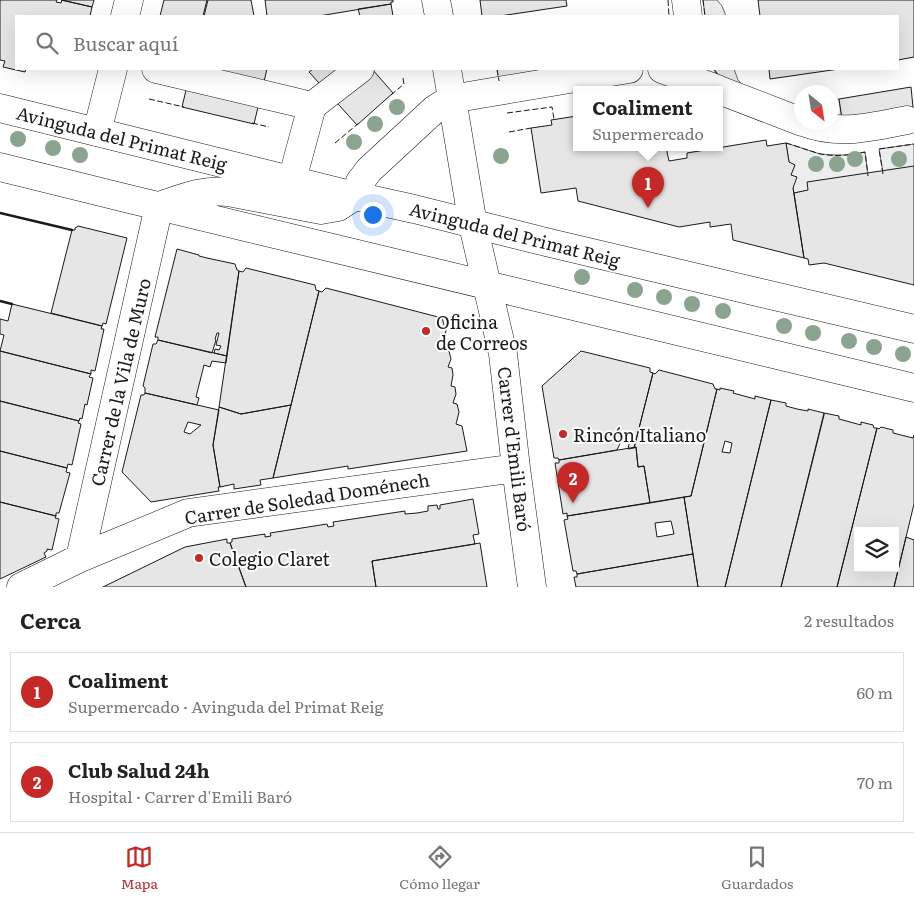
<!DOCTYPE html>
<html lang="es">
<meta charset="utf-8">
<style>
body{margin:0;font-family:Literata,serif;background:#f6f6f6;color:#222}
.controls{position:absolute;right:15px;bottom:15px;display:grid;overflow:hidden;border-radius:0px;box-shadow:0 5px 20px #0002}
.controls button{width:45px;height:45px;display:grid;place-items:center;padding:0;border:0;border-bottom:1px solid #e0e0e0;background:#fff;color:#222;font:25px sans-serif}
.compass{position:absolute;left:794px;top:85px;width:45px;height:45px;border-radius:50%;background:#fff;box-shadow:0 5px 20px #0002;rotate:150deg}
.you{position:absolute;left:372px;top:214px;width:18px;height:18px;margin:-12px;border:4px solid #fff;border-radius:50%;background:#1a73e8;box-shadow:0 0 0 8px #1a73e833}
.badge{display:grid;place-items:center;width:32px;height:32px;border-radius:50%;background:#c62828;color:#fff;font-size:16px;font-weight:700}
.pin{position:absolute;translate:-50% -41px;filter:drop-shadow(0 1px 2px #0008)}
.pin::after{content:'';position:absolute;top:26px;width:18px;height:15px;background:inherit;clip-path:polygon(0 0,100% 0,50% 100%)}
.popup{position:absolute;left:573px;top:86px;width:150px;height:65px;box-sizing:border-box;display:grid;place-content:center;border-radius:0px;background:#fff;filter:drop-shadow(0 1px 4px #0005);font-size:16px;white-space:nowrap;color:#767676}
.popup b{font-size:19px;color:#222}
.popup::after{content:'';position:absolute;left:50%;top:100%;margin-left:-10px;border:10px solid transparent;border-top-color:#fff}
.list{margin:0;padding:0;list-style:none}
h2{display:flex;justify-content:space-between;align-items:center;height:65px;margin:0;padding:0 20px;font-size:21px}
h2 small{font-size:16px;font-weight:400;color:#767676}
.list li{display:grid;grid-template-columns:32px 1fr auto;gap:15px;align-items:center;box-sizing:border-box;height:80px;margin:0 10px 10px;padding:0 10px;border:1px solid #e0e0e0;border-radius:0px}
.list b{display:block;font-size:19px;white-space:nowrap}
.list p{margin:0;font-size:16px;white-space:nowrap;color:#767676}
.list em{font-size:16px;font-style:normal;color:#767676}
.icon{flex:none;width:28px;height:28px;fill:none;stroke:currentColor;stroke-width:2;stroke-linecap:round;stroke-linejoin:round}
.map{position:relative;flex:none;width:914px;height:587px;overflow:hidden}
.search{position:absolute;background:#fff;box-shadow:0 5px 20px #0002;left:15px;right:15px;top:15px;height:55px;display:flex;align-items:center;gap:12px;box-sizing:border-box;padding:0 18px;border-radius:0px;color:#767676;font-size:19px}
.sheet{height:245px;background:#fff}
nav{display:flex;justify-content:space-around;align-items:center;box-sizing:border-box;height:70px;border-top:1px solid #e0e0e0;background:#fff;font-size:14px;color:#767676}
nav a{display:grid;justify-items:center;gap:2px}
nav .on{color:#c62828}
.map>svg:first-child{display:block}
.built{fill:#ededed;stroke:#6a6a6a}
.building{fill:#e6e6e6;stroke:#1a1a1a;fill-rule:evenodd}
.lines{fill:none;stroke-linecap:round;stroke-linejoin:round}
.minor-casing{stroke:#1a1a1a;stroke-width:29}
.major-casing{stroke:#1a1a1a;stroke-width:29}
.minor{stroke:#fff;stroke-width:28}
.major{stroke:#fff;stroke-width:28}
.fence{stroke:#1a1a1a;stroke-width:1;stroke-dasharray:6 2.5;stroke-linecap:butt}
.wall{stroke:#1a1a1a;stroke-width:2.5}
.tree{fill:#8aa48f}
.poi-dot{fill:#c62828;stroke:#fff;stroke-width:2}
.labels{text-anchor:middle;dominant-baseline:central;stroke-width:4;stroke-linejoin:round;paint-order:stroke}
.street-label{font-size:18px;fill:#1a1a1a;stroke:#fff}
.poi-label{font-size:18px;fill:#1a1a1a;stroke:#fff;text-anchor:start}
</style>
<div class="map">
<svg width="914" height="587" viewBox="0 0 914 587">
<rect width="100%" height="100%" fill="#fff"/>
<!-- built -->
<path class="built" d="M703,0H717L722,6L726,16H705Z
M497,69H577L499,82Z
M714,69H734L738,80L744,87L722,80L716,74Z
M839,99L842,119L832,118V100Z
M786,143L820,154L835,155H849L865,152L869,180L794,193Z
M914,144V173L884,178L879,149Z"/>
<!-- building -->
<path class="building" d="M0,0H57L56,2L61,3L62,0L92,7L90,16H16V69H26L25,72L3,67L5,61L0,60Z
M61,0H94L92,7Z
M164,0H207L203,16H160Z
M208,0H251L254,16H204Z
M265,0H393V2H391V4L319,16H267Z
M480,0H566L567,6L500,16H482Z
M758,0H914V57L898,60V16H760Z
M391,4L393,16H360L358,9Z
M191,69H267L254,124L182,107Z
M313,69H372L393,93L357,125L309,72Z
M769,69H839L770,79Z
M911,87L913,107L842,119L839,99Z
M577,116V147H669L667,152L669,161L687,158V153L766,140L767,146L786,143L789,162L795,165L791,175L797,177L793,188L804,258L733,240L731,224L710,227V222L679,227L578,201L576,188L541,193L531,128L552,125L551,120Z
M914,166V285L824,263L809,265L808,259L804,258L794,193L808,190L807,182Z
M78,226L127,238L106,324L103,323L102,326L51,313L72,230H75V228Z
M177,249L199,255V256L207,258L235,264L237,270L239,271L227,356L214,353L215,349L219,350L221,346L216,345L219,333H217L215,339L216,340L212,353L158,340V337H155Z
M246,268L315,285L316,290L319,291L291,405L241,414L219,407L239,271L243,272Z
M326,288L442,318L446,331L443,343L444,349L449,351L451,359L448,367L452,368L453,375L451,386L455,387L456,394L453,403L457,404L459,412L456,424L462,426L467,451L348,469V466L273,478L319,291L322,292Z
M12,304L102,326L101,329H104L95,371L91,370V374L0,351L4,335L0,334V319L8,321Z
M158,340L227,356L226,363L212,361L210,367L204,365L196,397L199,398L197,405L145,393V388L143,386L153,344H156Z
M0,351L91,374L89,377L93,378L87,405L85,404L82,419L80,418L79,421L0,401Z
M581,351L650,368V372L653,373L634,448L628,449L631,435H624L617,450L559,460L558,458H554L542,386Z
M659,370L713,384L715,389H717L691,496L650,503L644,466L638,467L636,447L634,448L653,373L655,374Z
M720,388L734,391L733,393L755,399V396L771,400L725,587H698L684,497L691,496L717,389L720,390ZM725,441L732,443L730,453L722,452Z
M145,393L219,410L213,445L220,487H218L219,491L151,502L122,472L141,395H144ZM188,422L201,425L190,434L184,432Z
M771,400L786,403V406L797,409L808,411V409L824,413V415L781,587H725Z
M0,401L79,421L78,423L81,424L72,465L68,464L67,468L0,451Z
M291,405L273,478L260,480L261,485L234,489V484L220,487L213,445L219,407L241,414Z
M824,413L839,416V419L861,425V422L873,425L874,428H877L837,587H781Z
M881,427L893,430V433L913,438L914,435V504L894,587H837L877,428L879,429ZM858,531H895V568H858Z
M636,447L638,467L644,466L650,503L567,516V513L563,514L555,463H559V460Z
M0,451L67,468L66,472L70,473L59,513H56V516L0,502Z
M684,497L693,554L577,574L576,571H573L564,520L568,519L567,516ZM671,521L674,534L657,537L655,523Z
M473,499L479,534L473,535L475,544L372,561L376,587H246L230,543L232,542V539L265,534V537L271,536L270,533L327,524L328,527L334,526L333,522L405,511V514L417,513L428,511V506L437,505L438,509H440V505Z
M0,502L56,516L55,518L59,519L52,550L47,549V551L44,553L46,557L0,579Z
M906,537L914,540V587H894Z
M227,539V543H230L246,587H103L185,547Z
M480,543L487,587H376L372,561Z
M693,554L698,587H576L574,577H577V574Z"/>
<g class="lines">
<defs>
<path id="minor" d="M436,0L439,16
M686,0L688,16
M125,16L129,0
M156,69L312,106
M447,69L473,225L503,354L516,468L532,587
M662,69L717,89
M719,90L802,122
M803,122C839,136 871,127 907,120
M97,132L113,69
M292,180L312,106L360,69
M355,196L360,182L369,170L435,109L451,99L629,69
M80,558L159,206
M21,587L80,558L188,513L516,468"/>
<path id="major" d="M0,108L355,196L414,209L550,243L914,329
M0,167L125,198L914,388
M159,206C183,198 203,189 228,192L321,210L338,207L355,196"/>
</defs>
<!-- minor casing -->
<use href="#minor" class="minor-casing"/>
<!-- major casing -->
<use href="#major" class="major-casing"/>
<!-- minor -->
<use href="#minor" class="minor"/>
<!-- major -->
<use href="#major" class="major"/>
<!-- fence -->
<path class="fence" d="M668,0L669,16
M703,0L705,16
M497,69L499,81
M714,69L719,76
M391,95L404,84L403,78
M149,99L184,107
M507,113L552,107L554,119
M252,123L269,127
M509,132L531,128
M719,138L721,145
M335,143L359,123
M786,143C797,146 809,151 821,154C835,157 850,155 865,152L868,176
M883,174L879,149L914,144"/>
<!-- wall -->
<path class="wall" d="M0,213L72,230
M0,301L12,304"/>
</g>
<!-- trees -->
<g class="tree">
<circle cx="397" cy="107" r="8"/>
<circle cx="375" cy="124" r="8"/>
<circle cx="18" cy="139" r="8"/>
<circle cx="354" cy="142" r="8"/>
<circle cx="53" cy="148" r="8"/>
<circle cx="80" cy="155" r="8"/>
<circle cx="501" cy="156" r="8"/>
<circle cx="855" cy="159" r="8"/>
<circle cx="899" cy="159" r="8"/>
<circle cx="816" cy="164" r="8"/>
<circle cx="837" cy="164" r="8"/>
<circle cx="582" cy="277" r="8"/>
<circle cx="635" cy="290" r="8"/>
<circle cx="664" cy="297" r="8"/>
<circle cx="692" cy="304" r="8"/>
<circle cx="723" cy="311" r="8"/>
<circle cx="784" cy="326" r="8"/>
<circle cx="813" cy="333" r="8"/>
<circle cx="849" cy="341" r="8"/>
<circle cx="874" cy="347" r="8"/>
<circle cx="903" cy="354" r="8"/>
</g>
<!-- markers -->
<g class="poi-dot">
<circle cx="426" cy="331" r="5"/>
<circle cx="563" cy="434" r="5"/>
<circle cx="199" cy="558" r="5"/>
</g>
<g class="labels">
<!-- street labels -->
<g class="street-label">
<text transform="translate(122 138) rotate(14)">Avinguda del Primat Reig</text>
<text transform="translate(515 234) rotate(14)">Avinguda del Primat Reig</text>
<text transform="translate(120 382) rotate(-77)">Carrer de la Vila de Muro</text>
<text transform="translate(515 449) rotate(83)">Carrer d'Emili Baró</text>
<text transform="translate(307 498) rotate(-9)">Carrer de Soledad Doménech</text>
</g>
<!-- poi labels -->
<g class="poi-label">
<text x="436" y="321">Oficina<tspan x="436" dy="21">de Correos</tspan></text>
<text x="573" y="434">Rincón Italiano</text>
<text x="209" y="558">Colegio Claret</text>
</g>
</g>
</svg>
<div class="controls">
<button><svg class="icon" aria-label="layers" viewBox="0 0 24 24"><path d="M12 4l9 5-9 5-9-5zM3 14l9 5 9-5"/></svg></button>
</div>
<svg class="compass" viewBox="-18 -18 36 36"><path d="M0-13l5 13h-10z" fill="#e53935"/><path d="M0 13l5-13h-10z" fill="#767676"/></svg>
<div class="you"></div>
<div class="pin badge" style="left:648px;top:208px">1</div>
<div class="popup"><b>Coaliment</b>Supermercado</div>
<div class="pin badge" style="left:573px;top:503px">2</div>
<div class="search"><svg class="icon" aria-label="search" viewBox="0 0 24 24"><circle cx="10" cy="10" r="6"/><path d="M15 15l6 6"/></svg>Buscar aquí</div>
</div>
<section class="sheet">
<h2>Cerca<small>2 resultados</small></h2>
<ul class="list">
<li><span class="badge">1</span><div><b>Coaliment</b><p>Supermercado · Avinguda del Primat Reig</p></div><em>60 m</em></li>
<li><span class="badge">2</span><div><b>Club Salud 24h</b><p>Hospital · Carrer d'Emili Baró</p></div><em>70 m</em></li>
</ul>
</section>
<nav>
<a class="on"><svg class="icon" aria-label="map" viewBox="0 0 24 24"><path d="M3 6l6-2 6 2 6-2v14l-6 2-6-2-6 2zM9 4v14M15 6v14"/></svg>Mapa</a>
<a><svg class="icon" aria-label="directions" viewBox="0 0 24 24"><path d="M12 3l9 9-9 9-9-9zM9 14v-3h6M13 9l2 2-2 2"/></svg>Cómo llegar</a>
<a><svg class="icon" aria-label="saved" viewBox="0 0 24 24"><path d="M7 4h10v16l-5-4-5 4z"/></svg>Guardados</a>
</nav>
